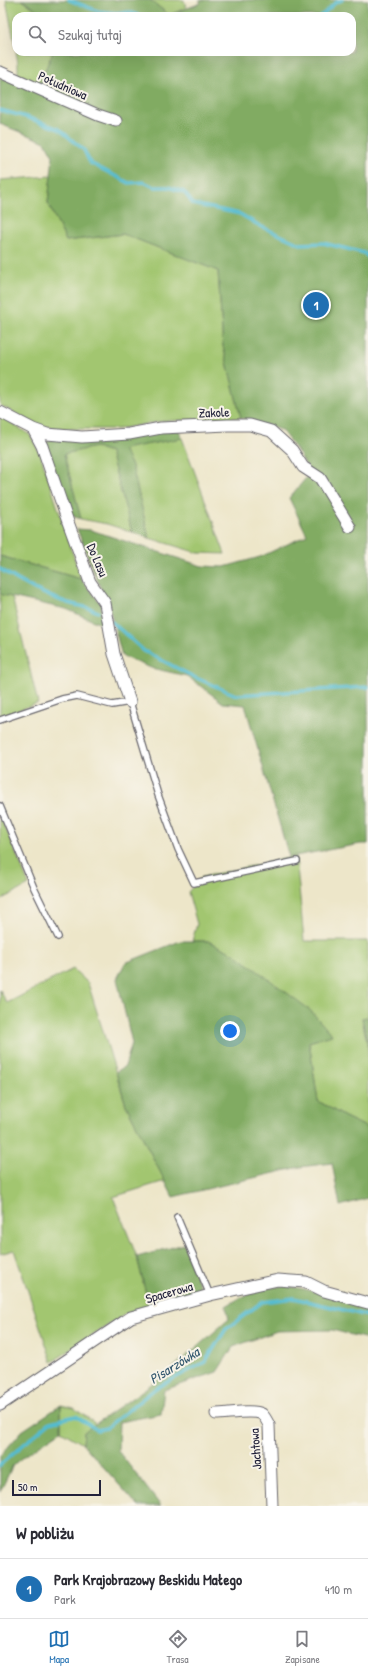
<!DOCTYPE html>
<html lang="pl">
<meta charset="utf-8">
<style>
body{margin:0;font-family:"Patrick Hand",sans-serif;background:#f7f7f7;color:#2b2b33}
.scale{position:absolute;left:12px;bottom:10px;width:89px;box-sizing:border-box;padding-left:4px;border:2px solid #22223b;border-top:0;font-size:11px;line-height:14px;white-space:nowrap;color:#22223b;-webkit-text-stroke:3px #f7f3e8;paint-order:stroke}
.you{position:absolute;left:230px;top:1031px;width:14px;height:14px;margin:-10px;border:3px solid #fff;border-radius:50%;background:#1a73e8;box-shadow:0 0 0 6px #1a73e833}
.badge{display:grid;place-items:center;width:26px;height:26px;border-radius:50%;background:#1f6fb2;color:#fff;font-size:13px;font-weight:700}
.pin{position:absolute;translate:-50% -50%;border:2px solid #fff;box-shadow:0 1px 4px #0006}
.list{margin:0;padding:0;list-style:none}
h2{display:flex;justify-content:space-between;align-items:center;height:52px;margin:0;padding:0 16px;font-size:17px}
h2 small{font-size:13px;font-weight:400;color:#7c7c81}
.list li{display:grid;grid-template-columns:26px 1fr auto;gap:12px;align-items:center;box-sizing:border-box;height:60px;padding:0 16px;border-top:1px solid #e1e1e2}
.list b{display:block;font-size:15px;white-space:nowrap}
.list p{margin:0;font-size:13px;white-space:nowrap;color:#7c7c81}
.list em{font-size:13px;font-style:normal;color:#7c7c81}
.icon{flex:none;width:22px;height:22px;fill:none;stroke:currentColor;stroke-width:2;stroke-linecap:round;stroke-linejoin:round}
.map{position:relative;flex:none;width:368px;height:1506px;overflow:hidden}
.search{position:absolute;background:#fff;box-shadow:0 4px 16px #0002;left:12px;right:12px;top:12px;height:44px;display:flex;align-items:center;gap:10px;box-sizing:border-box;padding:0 14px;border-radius:12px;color:#7c7c81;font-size:15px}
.sheet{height:112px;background:#fff}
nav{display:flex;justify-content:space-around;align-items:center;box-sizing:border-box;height:56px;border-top:1px solid #e1e1e2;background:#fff;font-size:11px;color:#7c7c81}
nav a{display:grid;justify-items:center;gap:2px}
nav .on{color:#1f6fb2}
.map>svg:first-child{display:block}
.green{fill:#a2c670;stroke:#627456}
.forest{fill:#81ab62;stroke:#52664e}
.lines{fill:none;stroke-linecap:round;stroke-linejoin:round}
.stream{stroke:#53bbd0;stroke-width:3.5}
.service-casing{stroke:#69676d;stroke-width:8}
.minor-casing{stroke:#69676d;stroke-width:13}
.service{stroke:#fff;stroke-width:5.5}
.minor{stroke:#fff;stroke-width:11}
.labels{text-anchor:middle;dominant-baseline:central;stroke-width:4;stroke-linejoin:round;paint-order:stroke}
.street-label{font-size:13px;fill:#22223b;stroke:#f7f3e8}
.water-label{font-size:14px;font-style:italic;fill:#33586f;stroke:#f7f3e8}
</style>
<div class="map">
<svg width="368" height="1506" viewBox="0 0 368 1506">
<rect width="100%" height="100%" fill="#f7f3e8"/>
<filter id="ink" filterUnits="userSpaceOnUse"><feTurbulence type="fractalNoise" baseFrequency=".025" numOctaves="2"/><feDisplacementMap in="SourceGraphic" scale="8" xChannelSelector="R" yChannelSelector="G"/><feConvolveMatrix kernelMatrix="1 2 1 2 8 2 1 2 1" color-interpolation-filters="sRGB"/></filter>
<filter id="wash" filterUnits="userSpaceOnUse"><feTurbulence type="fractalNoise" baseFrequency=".012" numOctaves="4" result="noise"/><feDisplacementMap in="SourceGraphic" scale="16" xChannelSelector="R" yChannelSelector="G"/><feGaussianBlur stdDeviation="0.9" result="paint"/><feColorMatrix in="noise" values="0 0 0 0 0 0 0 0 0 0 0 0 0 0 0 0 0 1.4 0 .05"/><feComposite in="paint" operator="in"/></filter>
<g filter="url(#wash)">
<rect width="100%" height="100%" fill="#ede6c9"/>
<!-- green -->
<path class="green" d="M6,0H22L46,16H16V51Z
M150,0H184L186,8L169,15Z
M16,52H53L39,84L18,75V63Z
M51,176L48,203L66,241L123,234L218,271L223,346L241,418L164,421L118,429H66L38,426L0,405V180Z
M0,416L30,435L40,453L81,579L0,556Z
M182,438L225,554L198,553L149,538L132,466L122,449Z
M95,447L110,452L132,532L107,524L81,519L64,454Z
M0,593L12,597L38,703L0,717Z
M2,819L29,885L0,900V820Z
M296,856L304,941H368V1017L362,1018L368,1047V1128L345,1117L318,1101L309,1042L332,1034L208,941H192L197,924L188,892L202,877Z
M73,969L88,983L126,1105L165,1181L113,1197L137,1257L149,1306L127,1313L52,1362L14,1250L0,1254V990L7,1003Z
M61,1405L74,1408L96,1424L84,1432L83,1444L61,1431Z"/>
<!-- forest -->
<path class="forest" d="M22,0H150L169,15L201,3L199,0H368V844H361L289,857L245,705L223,703L187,676L151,668L122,656L107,599L101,589L77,529L91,530L202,566L224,567L260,557L307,535L289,498L306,478L311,474L296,449L281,430L241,418L223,346L218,271L123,234L66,241L48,203L53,156L45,142L0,124V78L39,84L53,52H352V16H46Z
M179,430L182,438L123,449L132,466L149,538L132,532L110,452L95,447L64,454L81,519L69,515L46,443L51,439Z
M0,556L81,579L101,604L103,625L66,609L2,595L0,593Z
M180,941H208L235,954L310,1010L332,1035L309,1042L318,1101L345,1117L368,1128V1198L340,1206L332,1163L300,1167L173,1197L126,1105L116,1072L125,1066L132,1043L117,979L125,963Z
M368,1017V1047L362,1018Z
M184,1244L202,1291L149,1306L137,1257Z
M284,1286C313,1289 340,1299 368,1307V1339L332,1330L277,1331L233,1347L217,1372L164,1390L161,1414L119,1422L118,1451L161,1506H138L83,1444L84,1432L167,1373L229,1319L226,1306C246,1294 260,1288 284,1286Z
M61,1405V1431L24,1456L13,1465L0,1492V1456L22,1431Z"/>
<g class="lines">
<!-- stream -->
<path class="stream" d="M69,0L98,11L116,13L129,12L141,16
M321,16L335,3L342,0
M0,110L26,117L59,129L84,150L90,163L129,183L144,182L154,187H168L184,192L193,204L240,214L260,226L300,244L323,243L364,253L368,257
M0,569C21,583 43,595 68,603C78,606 89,607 98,612
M112,622L144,651L194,677L236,695L368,687
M0,1466L2,1463L50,1422L76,1416L97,1430L106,1428L156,1388L205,1362L226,1329L262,1302L294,1298L368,1316"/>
</g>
</g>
<g filter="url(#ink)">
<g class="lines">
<defs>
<path id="service" d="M0,720L62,699L77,696L112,705L130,702L158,795L178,849L194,883L297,861
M0,806L34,888L58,937
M177,1217L210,1295"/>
<path id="minor" d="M0,72L98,115L116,121
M0,412L33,429L47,434L82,437L129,434L161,428L228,425H250L271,431L292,450L303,467L320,478L350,527
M33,429L42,446L68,522L90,582L105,603L114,654L130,702
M0,1405L131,1317L210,1295L278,1280L291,1281L306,1282L324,1291L368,1303
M216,1414C227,1414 253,1409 262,1414C265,1417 267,1421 269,1425L272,1506"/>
</defs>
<!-- service casing -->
<use href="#service" class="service-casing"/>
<!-- minor casing -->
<use href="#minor" class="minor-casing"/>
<!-- service -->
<use href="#service" class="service"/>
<!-- minor -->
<use href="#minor" class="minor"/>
</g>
</g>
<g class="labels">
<!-- street labels -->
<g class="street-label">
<text transform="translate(63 85) rotate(24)">Południowa</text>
<text transform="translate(214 412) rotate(-2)">Zakole</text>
<text transform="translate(98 560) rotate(67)">Do Lasu</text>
<text transform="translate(169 1292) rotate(-16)">Spacerowa</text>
<text transform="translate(255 1449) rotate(-94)">Jachtowa</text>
</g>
<!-- water labels -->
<g class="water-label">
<text transform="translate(174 1365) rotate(-32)">Pisarzówka</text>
</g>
</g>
</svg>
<div class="scale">50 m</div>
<div class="you"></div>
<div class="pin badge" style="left:316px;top:305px">1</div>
<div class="search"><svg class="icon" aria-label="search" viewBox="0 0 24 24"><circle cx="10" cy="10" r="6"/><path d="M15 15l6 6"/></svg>Szukaj tutaj</div>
</div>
<section class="sheet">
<h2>W pobliżu<small></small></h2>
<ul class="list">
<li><span class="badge">1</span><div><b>Park Krajobrazowy Beskidu Małego</b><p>Park</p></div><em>410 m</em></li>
</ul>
</section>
<nav>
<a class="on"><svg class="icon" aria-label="map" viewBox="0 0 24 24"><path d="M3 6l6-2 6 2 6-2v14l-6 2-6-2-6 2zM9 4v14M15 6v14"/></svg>Mapa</a>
<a><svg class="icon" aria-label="directions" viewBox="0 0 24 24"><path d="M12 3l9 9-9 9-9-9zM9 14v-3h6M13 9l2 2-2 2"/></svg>Trasa</a>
<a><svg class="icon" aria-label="saved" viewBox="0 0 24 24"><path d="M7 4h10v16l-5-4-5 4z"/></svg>Zapisane</a>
</nav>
